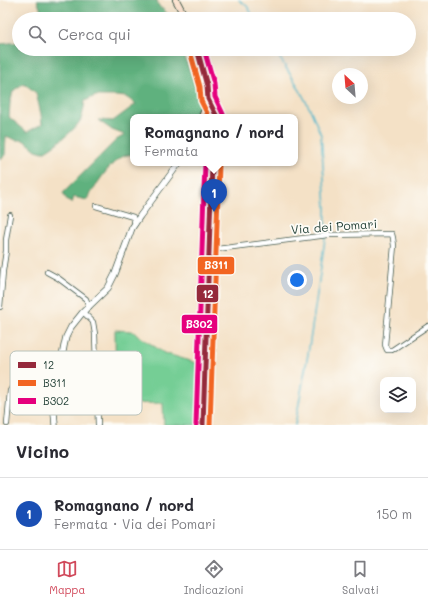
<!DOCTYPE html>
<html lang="it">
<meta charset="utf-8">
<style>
body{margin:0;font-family:Mali,sans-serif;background:#f2f2f3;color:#2b2b33}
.controls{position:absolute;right:12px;bottom:12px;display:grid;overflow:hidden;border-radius:8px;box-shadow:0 4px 16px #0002}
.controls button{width:36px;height:36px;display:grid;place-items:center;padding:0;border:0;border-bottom:1px solid #e1e1e2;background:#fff;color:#2b2b33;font:20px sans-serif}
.compass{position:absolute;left:332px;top:68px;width:36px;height:36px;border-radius:50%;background:#fff;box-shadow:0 4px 16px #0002;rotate:334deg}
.you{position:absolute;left:297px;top:280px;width:14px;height:14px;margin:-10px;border:3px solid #fff;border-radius:50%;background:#1a73e8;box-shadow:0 0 0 6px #1a73e833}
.badge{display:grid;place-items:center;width:26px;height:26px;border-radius:50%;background:#d1495b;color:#fff;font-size:13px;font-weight:700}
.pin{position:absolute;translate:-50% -33px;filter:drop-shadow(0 1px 2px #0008)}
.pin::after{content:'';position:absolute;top:21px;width:14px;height:12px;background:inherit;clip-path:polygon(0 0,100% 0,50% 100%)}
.popup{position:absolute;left:130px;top:114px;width:168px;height:52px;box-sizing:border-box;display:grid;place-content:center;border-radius:8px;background:#fff;filter:drop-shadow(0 1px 3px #0005);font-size:13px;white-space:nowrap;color:#7c7c81}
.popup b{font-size:15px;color:#2b2b33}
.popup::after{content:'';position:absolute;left:50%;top:100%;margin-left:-8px;border:8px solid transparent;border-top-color:#fff}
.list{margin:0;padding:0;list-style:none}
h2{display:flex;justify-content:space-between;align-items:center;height:52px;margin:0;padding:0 16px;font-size:17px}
h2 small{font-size:13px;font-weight:400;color:#7c7c81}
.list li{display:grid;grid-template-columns:26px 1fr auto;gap:12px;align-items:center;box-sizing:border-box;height:72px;padding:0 16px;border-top:1px solid #e1e1e2}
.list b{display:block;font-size:15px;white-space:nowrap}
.list p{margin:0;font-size:13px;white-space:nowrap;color:#7c7c81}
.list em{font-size:13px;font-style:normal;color:#7c7c81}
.icon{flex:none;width:22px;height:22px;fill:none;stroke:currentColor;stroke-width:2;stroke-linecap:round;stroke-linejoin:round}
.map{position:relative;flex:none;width:428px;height:425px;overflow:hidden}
.search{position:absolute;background:#fff;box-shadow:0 4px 16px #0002;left:12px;right:12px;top:12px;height:44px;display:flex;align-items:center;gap:10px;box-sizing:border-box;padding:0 14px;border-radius:22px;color:#7c7c81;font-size:15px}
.sheet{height:124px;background:#fff}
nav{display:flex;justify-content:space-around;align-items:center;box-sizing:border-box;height:56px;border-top:1px solid #e1e1e2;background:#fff;font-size:11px;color:#7c7c81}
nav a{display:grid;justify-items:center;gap:2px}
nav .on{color:#d1495b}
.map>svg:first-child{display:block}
.green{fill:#74ce95;stroke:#4a8664}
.forest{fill:#5fb17e;stroke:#3f7759;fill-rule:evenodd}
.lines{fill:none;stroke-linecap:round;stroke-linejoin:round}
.stream{stroke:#4db6ca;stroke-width:1.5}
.minor-casing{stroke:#3f564a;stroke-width:6}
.tertiary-casing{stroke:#3f564a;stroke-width:7}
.secondary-casing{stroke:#3f564a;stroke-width:8}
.minor{stroke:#fff;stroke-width:4.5}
.tertiary{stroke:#fff;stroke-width:5.5}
.secondary{stroke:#fde4d1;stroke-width:6}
.bus-1-casing{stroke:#fdfcf7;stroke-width:8}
.bus-2-casing{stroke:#fdfcf7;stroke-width:8}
.bus-3-casing{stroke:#fdfcf7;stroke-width:8}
.bus-1{stroke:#95293b;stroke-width:5}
.bus-2{stroke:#f26522;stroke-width:5}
.bus-3{stroke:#e5007d;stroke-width:5}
.labels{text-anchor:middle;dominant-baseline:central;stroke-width:3.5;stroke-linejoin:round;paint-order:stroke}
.street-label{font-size:12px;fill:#1f3d34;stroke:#fdfcf7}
.key{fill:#fdfcf7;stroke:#bac3bc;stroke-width:1}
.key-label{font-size:11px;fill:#1f3d34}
.line-badge{stroke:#fdfcf7;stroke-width:1.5}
.badge-label{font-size:11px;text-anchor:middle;font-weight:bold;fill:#fff}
</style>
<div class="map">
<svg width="428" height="425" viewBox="0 0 428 425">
<rect width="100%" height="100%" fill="#fdfcf7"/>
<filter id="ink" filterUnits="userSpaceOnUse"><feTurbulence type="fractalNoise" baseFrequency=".025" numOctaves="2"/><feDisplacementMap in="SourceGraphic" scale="8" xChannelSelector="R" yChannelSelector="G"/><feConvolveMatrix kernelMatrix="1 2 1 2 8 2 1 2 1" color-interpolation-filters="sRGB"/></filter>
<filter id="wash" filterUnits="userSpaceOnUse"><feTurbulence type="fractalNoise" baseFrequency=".012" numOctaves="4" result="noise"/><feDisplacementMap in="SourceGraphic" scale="16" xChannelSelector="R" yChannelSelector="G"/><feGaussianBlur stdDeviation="0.9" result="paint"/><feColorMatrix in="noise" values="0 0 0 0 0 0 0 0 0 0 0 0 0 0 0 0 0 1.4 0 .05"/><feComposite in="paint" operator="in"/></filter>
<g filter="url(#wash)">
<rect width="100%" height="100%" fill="#f4e1c6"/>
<!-- green -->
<path class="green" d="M115,330L132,331L164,353L200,364L199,425H164L163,403L116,404Z"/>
<!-- forest -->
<path class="forest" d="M37,0H157C159,10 162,7 167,13C168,14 170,18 170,19H44Z
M19,42V49H182L197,92L200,94L202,100L199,111L194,117H133V155C115,151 95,187 87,200L74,197L72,203L67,201L63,193L116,140L125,135L112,130L98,120L113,121L136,104L126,97L117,96H95L85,101C84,107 83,114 81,119C77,129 53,147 43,152L36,150L30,145L23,140H16L6,136L5,155L0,159V44ZM24,83L36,93L41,114L42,124L27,132L9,117L10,103L13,91Z"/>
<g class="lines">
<!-- stream -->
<path class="stream" d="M239,0L247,6L255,19
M274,49L297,85L311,111L321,135L326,208L325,239L316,301L308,354L295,425"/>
</g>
</g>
<g filter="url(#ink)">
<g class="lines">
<defs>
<path id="minor" d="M96,206L133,217L135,224
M209,250L328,235L392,234L393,238L394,246L385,345L387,350H392L428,326
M47,272L58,278L86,299L89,307
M0,307L3,271L6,251V240L10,215
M83,312L93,322L95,334L98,425
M7,424L10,391L12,388L17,387L33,392L36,391L39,373L58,379"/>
<path id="tertiary" d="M55,425L54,412L58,379L64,346L66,337L71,327L83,312L108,288L115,274L132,228L140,216L179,163"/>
<path id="secondary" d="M176,0L186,19
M197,49C201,65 209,82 208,99C207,105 204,111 202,117
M208,99L217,117
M208,117H215
M203,425L212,179V165L211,163"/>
</defs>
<!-- minor casing -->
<use href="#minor" class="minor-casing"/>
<!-- tertiary casing -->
<use href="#tertiary" class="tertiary-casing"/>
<!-- secondary casing -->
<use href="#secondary" class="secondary-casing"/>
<!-- minor -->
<use href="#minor" class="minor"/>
<!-- tertiary -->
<use href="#tertiary" class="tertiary"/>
<!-- secondary -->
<use href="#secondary" class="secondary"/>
<defs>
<path id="bus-1" d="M197,49L207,86L208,99L217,117
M203,425L212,165L213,163"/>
<path id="bus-2" d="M190,51L200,87L201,101L209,117
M210,425L219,166"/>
<path id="bus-3" d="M204,49L214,84L215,97L223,114
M196,425L205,163"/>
</defs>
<!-- bus-1 casing -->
<use href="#bus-1" class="bus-1-casing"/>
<!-- bus-2 casing -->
<use href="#bus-2" class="bus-2-casing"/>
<!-- bus-3 casing -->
<use href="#bus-3" class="bus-3-casing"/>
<!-- bus-1 -->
<use href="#bus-1" class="bus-1"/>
<!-- bus-2 -->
<use href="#bus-2" class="bus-2"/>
<!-- bus-3 -->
<use href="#bus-3" class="bus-3"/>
</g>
</g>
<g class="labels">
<!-- street labels -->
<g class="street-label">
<text transform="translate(334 226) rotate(-4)">Via dei Pomari</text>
</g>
</g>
<!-- legend -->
<rect x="10" y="351" width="132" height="64" rx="6" class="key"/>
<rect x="18" y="362" width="18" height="6" fill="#95293b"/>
<rect x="18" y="380" width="18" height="6" fill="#f26522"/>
<rect x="18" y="398" width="18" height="6" fill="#e5007d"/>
<g class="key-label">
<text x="43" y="369">12</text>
<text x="43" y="387">B311</text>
<text x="43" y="405">B302</text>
</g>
<g class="line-badge">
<rect x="197" y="256" width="38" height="19" rx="4" fill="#f26522"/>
<rect x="196" y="284" width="23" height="19" rx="4" fill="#95293b"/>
<rect x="181" y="314" width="37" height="20" rx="4" fill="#e5007d"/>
</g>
<g class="badge-label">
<text x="216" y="269">B311</text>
<text x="208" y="298">12</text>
<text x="199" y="328">B302</text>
</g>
</svg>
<div class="controls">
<button><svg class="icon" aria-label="layers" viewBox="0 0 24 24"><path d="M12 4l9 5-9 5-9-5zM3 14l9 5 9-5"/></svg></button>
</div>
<svg class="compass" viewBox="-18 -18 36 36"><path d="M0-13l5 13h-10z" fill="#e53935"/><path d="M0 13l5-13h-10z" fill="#7c7c81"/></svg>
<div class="you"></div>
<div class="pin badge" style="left:214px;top:212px;background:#1a4fb4">1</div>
<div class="popup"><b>Romagnano / nord</b>Fermata</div>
<div class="search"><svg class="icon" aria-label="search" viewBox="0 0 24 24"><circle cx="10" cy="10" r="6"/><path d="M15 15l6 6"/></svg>Cerca qui</div>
</div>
<section class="sheet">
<h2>Vicino<small></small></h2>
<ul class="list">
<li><span class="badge" style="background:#1a4fb4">1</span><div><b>Romagnano / nord</b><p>Fermata · Via dei Pomari</p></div><em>150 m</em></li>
</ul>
</section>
<nav>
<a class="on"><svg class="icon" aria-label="map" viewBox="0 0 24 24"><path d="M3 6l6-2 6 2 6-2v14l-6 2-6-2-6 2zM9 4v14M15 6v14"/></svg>Mappa</a>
<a><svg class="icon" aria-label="directions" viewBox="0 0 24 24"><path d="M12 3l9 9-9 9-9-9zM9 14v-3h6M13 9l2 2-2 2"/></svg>Indicazioni</a>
<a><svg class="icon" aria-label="saved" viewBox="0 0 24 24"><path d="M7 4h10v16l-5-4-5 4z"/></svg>Salvati</a>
</nav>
